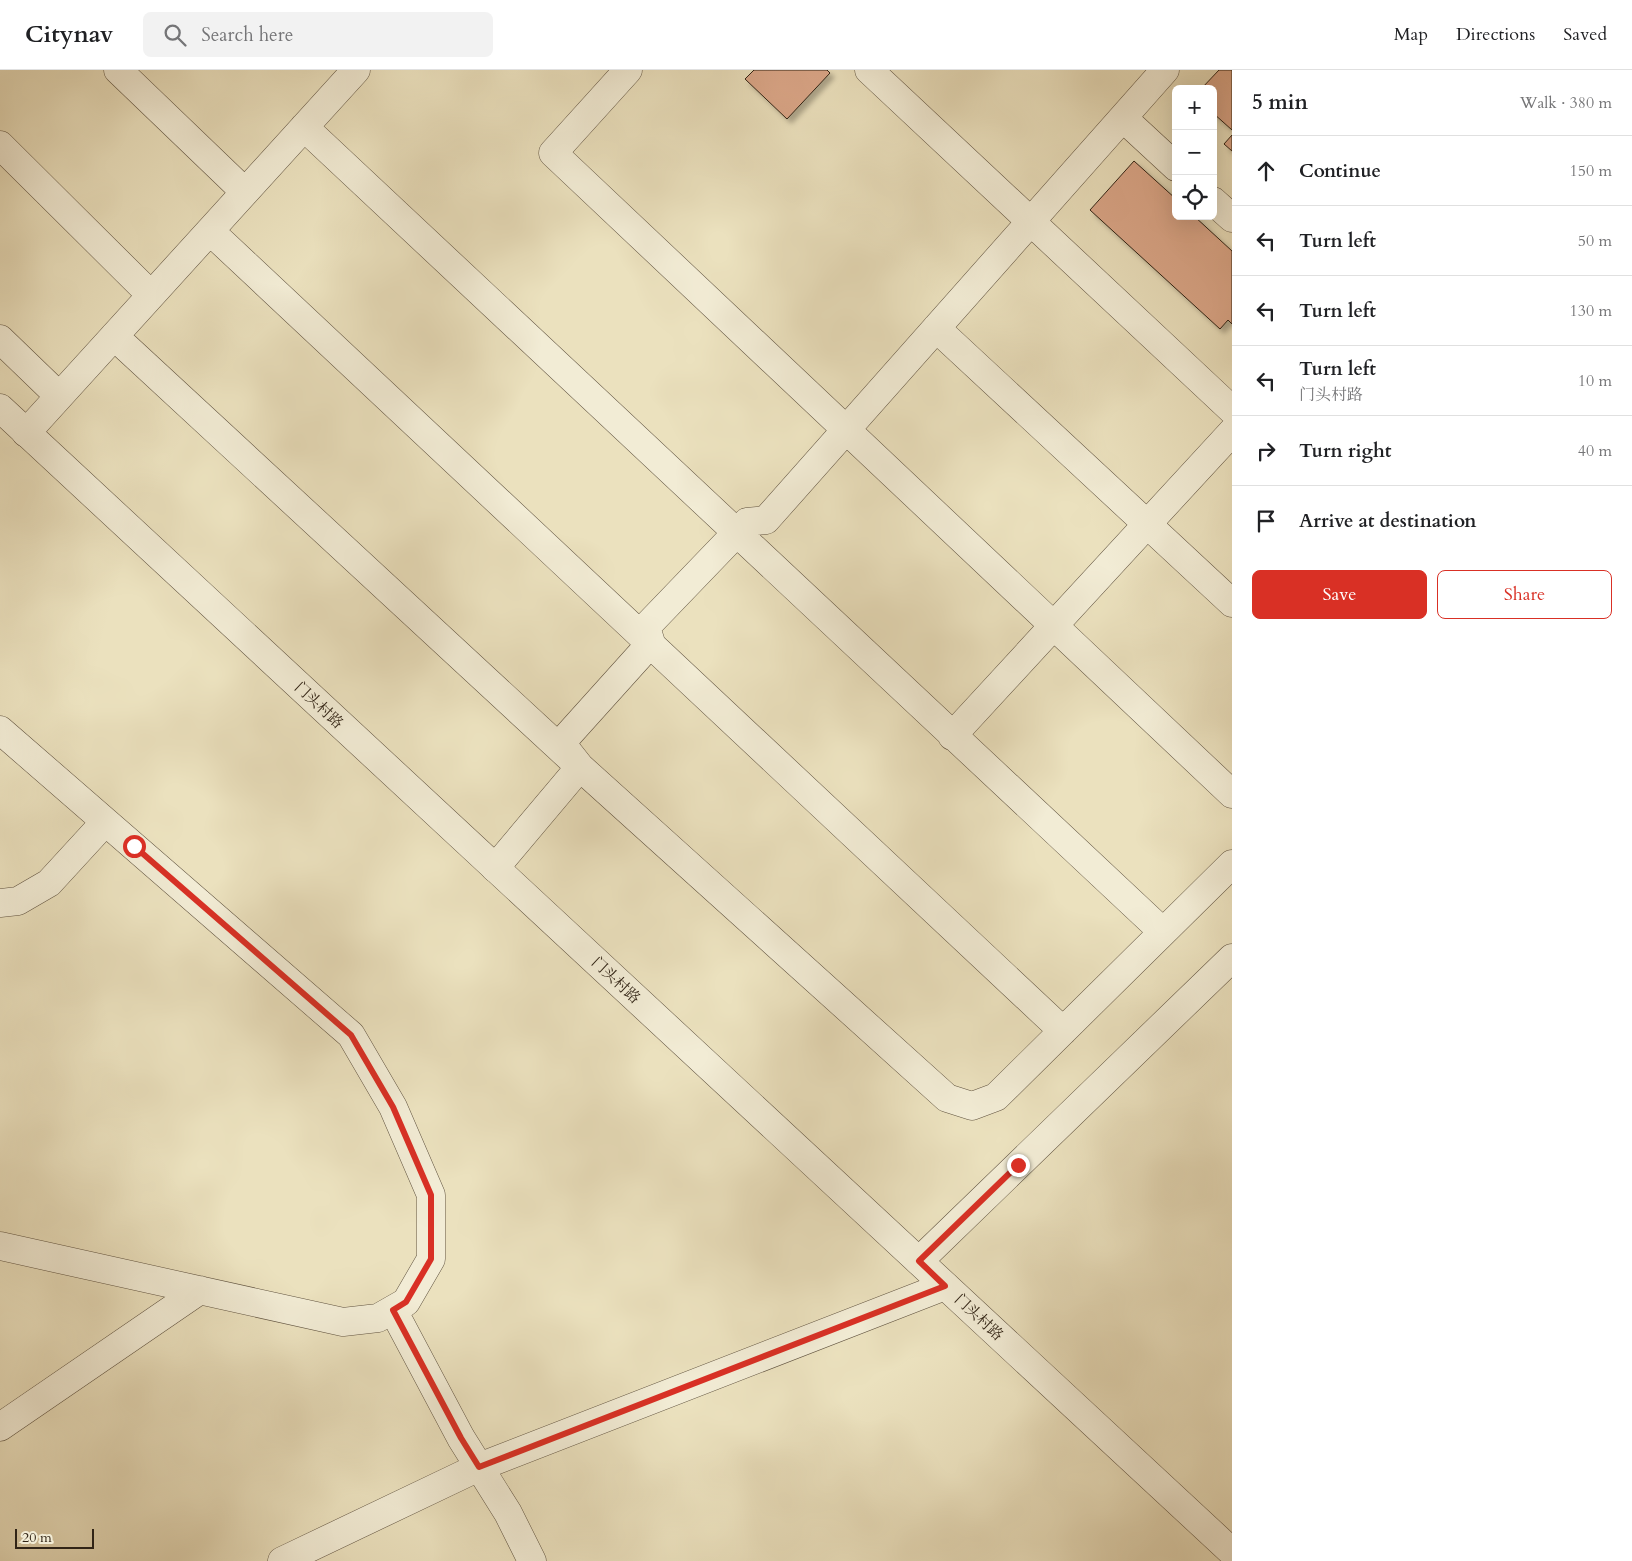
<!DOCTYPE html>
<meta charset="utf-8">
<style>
body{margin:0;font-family:Cardo,"Noto Serif SC",serif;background:#f2f2f2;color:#202124}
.controls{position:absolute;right:15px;top:15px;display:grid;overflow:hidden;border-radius:8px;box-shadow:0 5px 20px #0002}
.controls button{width:45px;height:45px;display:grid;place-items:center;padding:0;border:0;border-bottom:1px solid #e0e0e0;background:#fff;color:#202124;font:25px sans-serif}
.scale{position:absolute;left:15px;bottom:12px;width:79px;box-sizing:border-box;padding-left:5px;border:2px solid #312416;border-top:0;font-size:14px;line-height:18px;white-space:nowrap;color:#312416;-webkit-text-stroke:4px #f2ecd5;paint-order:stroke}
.stop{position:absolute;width:15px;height:15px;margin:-11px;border:4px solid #d93025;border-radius:50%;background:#fff}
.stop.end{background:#d93025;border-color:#fff;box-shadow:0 1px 5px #0008}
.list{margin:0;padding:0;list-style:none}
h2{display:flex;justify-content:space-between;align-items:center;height:65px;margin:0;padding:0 20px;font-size:21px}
h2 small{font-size:16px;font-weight:400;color:#757577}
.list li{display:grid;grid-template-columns:32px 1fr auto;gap:15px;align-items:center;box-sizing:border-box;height:70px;padding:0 20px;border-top:1px solid #e0e0e0}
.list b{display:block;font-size:19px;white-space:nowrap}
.list p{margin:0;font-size:16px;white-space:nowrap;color:#757577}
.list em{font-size:16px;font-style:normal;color:#757577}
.actions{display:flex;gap:10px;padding:15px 20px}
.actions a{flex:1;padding:11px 0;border:1px solid #d93025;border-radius:8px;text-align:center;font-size:18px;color:#d93025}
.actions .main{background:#d93025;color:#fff}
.icon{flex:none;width:28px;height:28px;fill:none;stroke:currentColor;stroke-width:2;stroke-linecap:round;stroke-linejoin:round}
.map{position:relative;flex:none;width:1232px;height:1491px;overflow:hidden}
header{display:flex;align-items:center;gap:30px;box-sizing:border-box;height:70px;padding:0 25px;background:#fff;border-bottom:1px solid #e0e0e0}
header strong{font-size:24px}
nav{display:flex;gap:28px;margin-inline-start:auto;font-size:18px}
.search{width:350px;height:45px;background:#f2f2f2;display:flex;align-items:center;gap:12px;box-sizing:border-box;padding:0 18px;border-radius:8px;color:#757577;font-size:19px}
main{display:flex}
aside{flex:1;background:#fff}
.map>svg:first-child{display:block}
.building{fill:#dba789;stroke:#312416;filter:url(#shadow)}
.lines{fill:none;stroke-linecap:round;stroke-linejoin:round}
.minor-casing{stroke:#605340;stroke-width:29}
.tertiary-casing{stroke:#605340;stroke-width:29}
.minor{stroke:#f2ecd5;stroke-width:28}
.tertiary{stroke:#f2ecd5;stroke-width:28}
.route{stroke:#d93025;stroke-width:6}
.labels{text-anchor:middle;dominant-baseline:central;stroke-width:4;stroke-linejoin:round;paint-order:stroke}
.street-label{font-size:15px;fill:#312416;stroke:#f2ecd5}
</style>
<header>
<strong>Citynav</strong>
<div class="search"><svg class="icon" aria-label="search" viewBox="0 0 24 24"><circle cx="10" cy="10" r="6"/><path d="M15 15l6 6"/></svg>Search here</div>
<nav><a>Map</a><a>Directions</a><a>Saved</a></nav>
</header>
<main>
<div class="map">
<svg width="1232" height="1491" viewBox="0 0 1232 1491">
<defs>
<filter id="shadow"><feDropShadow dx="4.5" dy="4.5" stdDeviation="2.5" flood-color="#0004"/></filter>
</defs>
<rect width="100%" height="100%" fill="#ebe1be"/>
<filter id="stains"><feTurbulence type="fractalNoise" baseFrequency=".004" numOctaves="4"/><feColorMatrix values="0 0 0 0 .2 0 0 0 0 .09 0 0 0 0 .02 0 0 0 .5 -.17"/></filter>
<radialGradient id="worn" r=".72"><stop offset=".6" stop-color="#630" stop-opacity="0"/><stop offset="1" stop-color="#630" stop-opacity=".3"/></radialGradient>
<!-- building -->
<path class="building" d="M754,0H827L830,3L787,49L745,9Z
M1219,0H1232V60L1213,43V19H1201Z
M1232,65V81L1224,74Z
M1134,91L1176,129V146H1194L1232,181V254L1228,250L1220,259L1090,140Z"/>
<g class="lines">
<defs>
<path id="minor" d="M118,0L245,122
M628,0L553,83L1232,724
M869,0L1232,340
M1123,48L1176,97
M304,57L1163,862
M0,75L151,225
M1213,131L1232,148
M210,161L1063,961
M936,258L1232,533
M114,266L580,697L947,1028L972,1036L996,1027L1232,794
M0,269L59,326
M26,363L356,0
M0,660L351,965L393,1037L431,1125V1189L406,1232L378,1248L343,1252L0,1176
M952,666L1232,362
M495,798L580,697L561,673L651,573L646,557L747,452L766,450L1165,0
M0,833L18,831L49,813L105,752
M919,1191L1232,888
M393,1240L461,1368L508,1443L532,1491
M0,1357L200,1220
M282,1491L479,1397L945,1216"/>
<path id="tertiary" d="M0,338L1232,1482"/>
</defs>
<!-- minor casing -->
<use href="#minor" class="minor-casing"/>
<!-- tertiary casing -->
<use href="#tertiary" class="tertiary-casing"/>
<!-- minor -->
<use href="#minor" class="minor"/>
<!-- tertiary -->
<use href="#tertiary" class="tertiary"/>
</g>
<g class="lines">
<!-- route -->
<path class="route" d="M134,776L351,965L393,1037L431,1125V1189L406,1232L393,1240L461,1368L479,1397L945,1216L919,1191L1018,1095"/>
</g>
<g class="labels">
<!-- street labels -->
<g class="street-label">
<text transform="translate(319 635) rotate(43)">门头村路</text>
<text transform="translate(616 910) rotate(43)">门头村路</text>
<text transform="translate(979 1247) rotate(43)">门头村路</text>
</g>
</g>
<rect width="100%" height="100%" filter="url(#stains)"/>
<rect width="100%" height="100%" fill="url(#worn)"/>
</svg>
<div class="controls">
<button>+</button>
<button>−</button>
<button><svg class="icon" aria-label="locate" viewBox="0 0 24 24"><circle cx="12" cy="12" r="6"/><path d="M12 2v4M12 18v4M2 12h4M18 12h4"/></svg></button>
</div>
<div class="scale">20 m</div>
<div class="stop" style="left:134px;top:776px"></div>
<div class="stop end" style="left:1018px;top:1095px"></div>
</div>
<aside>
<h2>5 min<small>Walk · 380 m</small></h2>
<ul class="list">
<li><svg class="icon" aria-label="ahead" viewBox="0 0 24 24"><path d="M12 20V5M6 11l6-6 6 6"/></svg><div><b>Continue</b></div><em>150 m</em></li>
<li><svg class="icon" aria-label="left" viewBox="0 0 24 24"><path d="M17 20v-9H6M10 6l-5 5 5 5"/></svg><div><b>Turn left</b></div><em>50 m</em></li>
<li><svg class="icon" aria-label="left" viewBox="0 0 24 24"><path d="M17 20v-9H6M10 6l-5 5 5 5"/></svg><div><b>Turn left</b></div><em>130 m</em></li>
<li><svg class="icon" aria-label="left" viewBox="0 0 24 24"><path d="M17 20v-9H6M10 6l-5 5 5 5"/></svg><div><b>Turn left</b><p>门头村路</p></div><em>10 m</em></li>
<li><svg class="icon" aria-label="right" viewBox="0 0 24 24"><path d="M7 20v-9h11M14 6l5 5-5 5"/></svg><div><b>Turn right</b></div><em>40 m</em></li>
<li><svg class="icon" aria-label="arrive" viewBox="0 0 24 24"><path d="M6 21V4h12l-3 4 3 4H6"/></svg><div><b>Arrive at destination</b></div></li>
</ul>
<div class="actions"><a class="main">Save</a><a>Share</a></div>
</aside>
</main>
